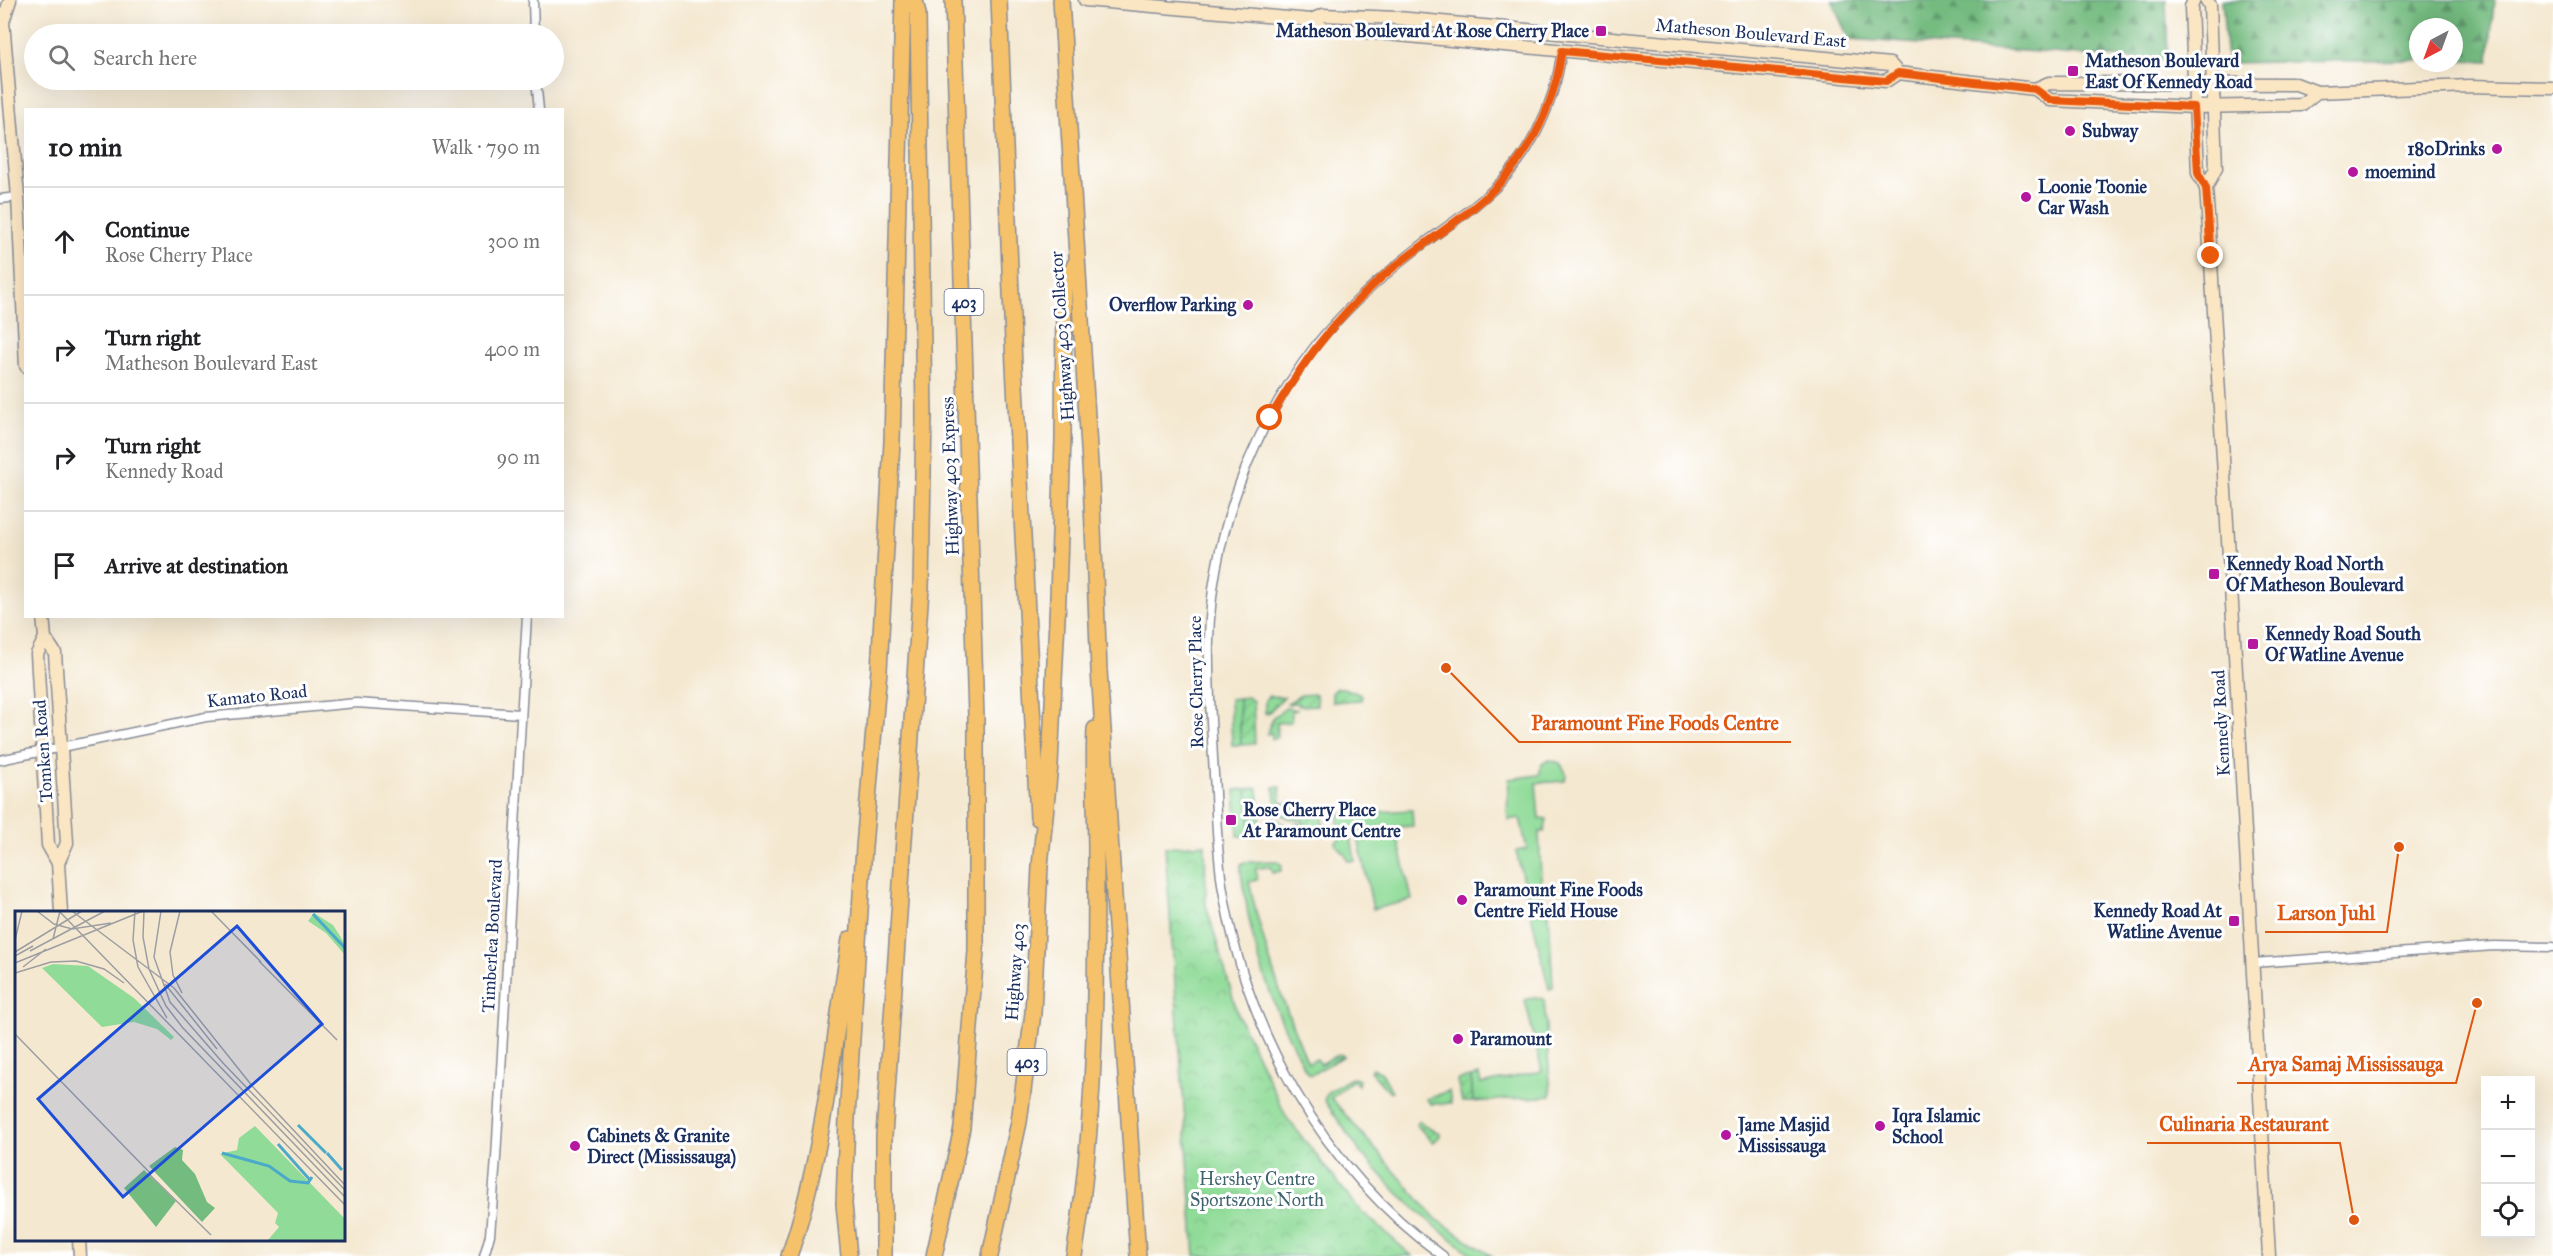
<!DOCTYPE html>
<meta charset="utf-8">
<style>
body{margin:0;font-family:"IM FELL Great Primer",serif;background:#f6f6f6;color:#202124}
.controls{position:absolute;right:18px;bottom:18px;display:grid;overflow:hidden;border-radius:0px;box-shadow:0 6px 24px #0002}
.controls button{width:54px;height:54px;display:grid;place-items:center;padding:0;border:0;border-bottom:2px solid #e0e0e0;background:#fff;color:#202124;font:30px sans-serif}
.compass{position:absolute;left:2409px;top:18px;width:54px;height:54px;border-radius:50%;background:#fff;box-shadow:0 6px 24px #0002;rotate:221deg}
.stop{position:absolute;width:18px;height:18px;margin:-14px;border:4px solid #ea580c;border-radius:50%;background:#fff}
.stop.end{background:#ea580c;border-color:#fff;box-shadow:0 2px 6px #0008}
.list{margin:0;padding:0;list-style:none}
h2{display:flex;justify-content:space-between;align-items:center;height:78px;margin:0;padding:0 24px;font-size:26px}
h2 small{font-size:20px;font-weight:400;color:#757577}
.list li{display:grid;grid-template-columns:39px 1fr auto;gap:18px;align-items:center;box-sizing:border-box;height:108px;padding:0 24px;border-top:2px solid #e0e0e0}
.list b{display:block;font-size:22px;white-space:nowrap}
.list p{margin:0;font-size:20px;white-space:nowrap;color:#757577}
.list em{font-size:20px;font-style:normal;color:#757577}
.icon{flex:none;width:33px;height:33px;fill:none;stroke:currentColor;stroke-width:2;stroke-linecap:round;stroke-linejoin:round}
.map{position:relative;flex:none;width:2553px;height:1256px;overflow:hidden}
.search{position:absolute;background:#fff;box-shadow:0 6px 24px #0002;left:24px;top:24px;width:540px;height:66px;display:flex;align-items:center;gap:15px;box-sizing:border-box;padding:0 21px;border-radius:33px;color:#757577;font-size:22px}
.panel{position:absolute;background:#fff;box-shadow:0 6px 24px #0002;left:24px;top:108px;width:540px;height:510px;border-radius:0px}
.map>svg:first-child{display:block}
.grass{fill:#90db98;stroke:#56857b;stroke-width:1.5}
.forest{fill:url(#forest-firs);stroke:#48756f;stroke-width:1.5}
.park{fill:url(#park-crowns);stroke:#56857b;stroke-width:1.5}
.garden{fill:url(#garden-furrows);stroke:#56857b;stroke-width:1.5}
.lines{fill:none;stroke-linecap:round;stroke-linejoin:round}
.street-casing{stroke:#888c97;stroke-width:11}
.secondary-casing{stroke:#888c97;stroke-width:15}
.highway-casing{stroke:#888c97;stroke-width:18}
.street{stroke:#fff;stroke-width:8}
.secondary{stroke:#fbe6c4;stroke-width:12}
.highway{stroke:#f5c16b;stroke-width:15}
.route{stroke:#ea580c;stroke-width:8}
.poi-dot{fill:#b5179e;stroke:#fff;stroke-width:2}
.labels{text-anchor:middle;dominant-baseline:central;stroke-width:6;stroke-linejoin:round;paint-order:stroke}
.shield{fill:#fff;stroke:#5f6d8e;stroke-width:1.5}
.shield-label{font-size:16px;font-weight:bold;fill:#1b2f5e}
.poi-label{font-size:18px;font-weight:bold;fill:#1b2f5e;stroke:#fff;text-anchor:start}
.street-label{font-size:18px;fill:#1b2f5e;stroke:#fff}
.park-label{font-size:18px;fill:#3e636f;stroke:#fff}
.inset-river{fill:none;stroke:#4ba9ca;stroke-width:3}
.inset-road{fill:none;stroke:#9d9ea2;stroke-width:1.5}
.view{fill:#1d4ed8;fill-opacity:0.15;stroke:#1d4ed8;stroke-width:3}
.inset-edge{fill:none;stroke:#1b2f5e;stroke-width:3}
.leader{fill:none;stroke:#de5710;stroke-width:2}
.callout-dot{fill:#de5710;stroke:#fff;stroke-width:2}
.callout-label{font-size:20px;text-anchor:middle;font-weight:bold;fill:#de5710;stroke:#fff;stroke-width:6;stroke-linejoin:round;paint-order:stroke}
</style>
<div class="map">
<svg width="2553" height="1256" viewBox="0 0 2553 1256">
<defs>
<pattern id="forest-firs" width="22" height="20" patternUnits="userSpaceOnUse" patternTransform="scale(1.5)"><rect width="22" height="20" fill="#74bb80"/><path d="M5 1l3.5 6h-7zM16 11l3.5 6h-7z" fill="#5e986c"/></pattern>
<pattern id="park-crowns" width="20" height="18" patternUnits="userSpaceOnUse" patternTransform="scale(1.5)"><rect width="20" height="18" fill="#90db98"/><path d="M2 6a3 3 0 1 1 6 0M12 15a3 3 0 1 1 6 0" fill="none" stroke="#7cbc85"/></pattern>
<pattern id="garden-furrows" width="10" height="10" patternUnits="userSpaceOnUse" patternTransform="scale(1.5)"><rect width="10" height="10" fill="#90db98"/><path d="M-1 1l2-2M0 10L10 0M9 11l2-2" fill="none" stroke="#7cbc85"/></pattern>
</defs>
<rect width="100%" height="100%" fill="#fff"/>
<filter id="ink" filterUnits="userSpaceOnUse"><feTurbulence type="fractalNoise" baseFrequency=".0167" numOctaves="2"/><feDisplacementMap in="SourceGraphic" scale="12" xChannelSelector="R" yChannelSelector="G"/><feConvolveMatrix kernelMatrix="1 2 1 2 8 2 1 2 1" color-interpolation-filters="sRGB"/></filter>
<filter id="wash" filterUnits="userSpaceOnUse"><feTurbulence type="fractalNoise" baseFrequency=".008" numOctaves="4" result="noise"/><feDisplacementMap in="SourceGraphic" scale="24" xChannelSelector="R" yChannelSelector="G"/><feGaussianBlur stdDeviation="1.35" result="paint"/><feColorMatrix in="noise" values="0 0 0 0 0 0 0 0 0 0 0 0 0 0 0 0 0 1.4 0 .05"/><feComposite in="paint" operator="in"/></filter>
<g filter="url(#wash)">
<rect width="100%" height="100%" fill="#f4e8d0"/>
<!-- grass -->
<path class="grass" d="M1239,698L1241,745H1232L1230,699Z
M1286,708L1298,710L1291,711V722L1277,723V738L1272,739V733L1267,734L1273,717Z
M1549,760L1560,763L1566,773L1565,781L1536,783L1539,818L1547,819L1544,832H1539L1542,903L1549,914L1553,988L1549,989L1516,851L1527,849L1520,818L1509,820L1507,813L1509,779L1539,775L1542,764Z
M1247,789L1251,837L1238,836L1235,790Z
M1412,810L1413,826L1339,831L1338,814Z
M1397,834L1412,900L1373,909L1358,837Z
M1340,837H1351L1355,861H1348L1345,854L1335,844Z
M1276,861L1282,865L1281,871L1272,873L1271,867L1256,868L1257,880L1249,882C1263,945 1282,1004 1308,1063L1316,1059L1320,1064L1339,1054L1343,1056L1311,1075L1307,1073C1277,1018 1254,958 1245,896C1243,885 1240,873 1241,864L1245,862Z
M1535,997L1544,999L1551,1096L1473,1102L1471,1077L1479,1075L1481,1084L1542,1071L1525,1000Z
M1353,1077L1359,1079L1358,1085L1353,1080L1331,1098L1436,1219L1492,1256H1474L1431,1223L1397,1192L1361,1153L1324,1100L1328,1092Z"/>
<!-- forest -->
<path class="forest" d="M1831,0H2166L2168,61L1849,39Z
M2222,0H2494L2489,61L2454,60V27H2418V60L2227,63Z"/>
<!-- park -->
<path class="park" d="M1205,844L1206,905L1238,1015L1287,1118L1358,1208L1412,1256H1195L1165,847Z"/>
<!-- garden -->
<path class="garden" d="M1337,688H1343L1362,695L1361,700L1332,702V693Z
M1316,694L1317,705L1298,706V703L1286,704L1301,695Z
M1269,696L1284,697L1267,714L1265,713V700Z
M1248,697L1253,701L1255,744L1241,745L1239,698Z
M1274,787H1280L1281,803H1296L1297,809H1305V816L1323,815L1324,831L1303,829L1296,823L1303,824V820C1273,818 1276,810 1274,787Z
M1258,788L1261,831L1258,835L1251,837L1247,789Z
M1274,816L1291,831V834L1274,833Z
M1372,1068L1382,1073L1392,1091L1390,1093L1370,1071Z
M1471,1077L1473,1102H1462L1457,1080Z
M1449,1091L1451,1103L1431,1104L1426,1099Z
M1419,1121L1428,1128L1440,1133V1136L1433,1143L1416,1124Z"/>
</g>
<g filter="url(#ink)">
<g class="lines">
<defs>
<path id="street" d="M533,0L534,34
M536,80L539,110
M0,199L18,197
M0,760L206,717L356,703L521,714
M2253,963L2494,946L2553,947
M484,1256L490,1235L496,1158L527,616
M1443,1256C1322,1168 1245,1031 1222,884C1216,843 1216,800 1213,758C1211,718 1208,678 1209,638C1212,534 1252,428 1316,345C1345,309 1381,277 1418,248C1440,231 1464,216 1485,197C1529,160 1554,107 1562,51"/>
<path id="secondary" d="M1085,0L1311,20L1323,28L1886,81L1898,73L2035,89L2050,100L2194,107L2301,105L2317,92
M2194,0L2191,7L2198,173L2206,188L2209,230L2234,637L2269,1256
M0,15L3,22L18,197L26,366
M1311,20L1323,15L1398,18L1890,64L1898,73
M3,22L10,0
M2035,89L2049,83L2296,84L2317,92L2469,86L2553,88
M2206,188L2216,168L2210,5L2206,0
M43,616L45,638L37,654L48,845L58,863L61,912
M45,638L55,653L67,843L58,863
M79,1240L80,1256"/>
<path id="highway" d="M999,0L1014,366L1038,818
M1061,0L1091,480L1099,670L1138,1256
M789,1256C824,1154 833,1045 850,939
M849,1256L844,1204L847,1118L864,847L879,670L892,442L903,0
M884,1256V1136L921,588L924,414L918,14L915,0
M934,1256L962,1128L976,951V717L953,0
M990,1256L1019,1122L1033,1013L1040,866L1050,765L1058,598L1063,439L1064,288L1075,264
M1074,1256C1096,1125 1096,990 1096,857C1096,814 1093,772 1095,729"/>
</defs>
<!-- street casing -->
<use href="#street" class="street-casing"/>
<!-- secondary casing -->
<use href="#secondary" class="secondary-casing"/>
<!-- highway casing -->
<use href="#highway" class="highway-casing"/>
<!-- street -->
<use href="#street" class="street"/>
<!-- secondary -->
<use href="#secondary" class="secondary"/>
<!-- highway -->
<use href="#highway" class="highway"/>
</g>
</g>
<g class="lines" filter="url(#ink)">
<!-- route -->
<path class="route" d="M1270,418C1303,362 1331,323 1380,279C1414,248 1455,226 1488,195C1530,156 1554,107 1562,51L1886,81L1898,73L2035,89L2050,100L2194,107L2198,173L2206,188L2211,256"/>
</g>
<!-- markers -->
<g class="poi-dot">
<rect x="1595" y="25" width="12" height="12" rx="3"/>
<rect x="2067" y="65" width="12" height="12" rx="3"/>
<circle cx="2070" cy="131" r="6"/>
<circle cx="2497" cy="149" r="6"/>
<circle cx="2353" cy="172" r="6"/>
<circle cx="2026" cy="197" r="6"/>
<circle cx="1248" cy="305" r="6"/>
<rect x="2208" y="568" width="12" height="12" rx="3"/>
<rect x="2247" y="638" width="12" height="12" rx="3"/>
<rect x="1225" y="814" width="12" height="12" rx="3"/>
<circle cx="1462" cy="900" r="6"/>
<rect x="2228" y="915" width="12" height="12" rx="3"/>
<circle cx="1458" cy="1039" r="6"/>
<circle cx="1880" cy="1126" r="6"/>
<circle cx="1726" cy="1135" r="6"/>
<circle cx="575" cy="1146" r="6"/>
</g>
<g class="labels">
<!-- shield labels -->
<g class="shield">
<rect x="944.5" y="289" width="39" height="26" rx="4.5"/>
<rect x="1007.5" y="1049" width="39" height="26" rx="4.5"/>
</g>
<g class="shield-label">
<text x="964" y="302">403</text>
<text x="1027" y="1062">403</text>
</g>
<!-- poi labels -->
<g class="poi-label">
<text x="1589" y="31" text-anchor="end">Matheson Boulevard At Rose Cherry Place</text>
<text x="2085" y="61">Matheson Boulevard<tspan x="2085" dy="21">East Of Kennedy Road</tspan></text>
<text x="2082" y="131">Subway</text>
<text x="2485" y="149" text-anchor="end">180Drinks</text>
<text x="2365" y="172">moemind</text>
<text x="2038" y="187">Loonie Toonie<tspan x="2038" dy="21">Car Wash</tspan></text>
<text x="1236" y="305" text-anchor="end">Overflow Parking</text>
<text x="2226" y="564">Kennedy Road North<tspan x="2226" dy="21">Of Matheson Boulevard</tspan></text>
<text x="2265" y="634">Kennedy Road South<tspan x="2265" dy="21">Of Watline Avenue</tspan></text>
<text x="1243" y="810">Rose Cherry Place<tspan x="1243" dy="21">At Paramount Centre</tspan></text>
<text x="1474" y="890">Paramount Fine Foods<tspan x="1474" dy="21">Centre Field House</tspan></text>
<text x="2222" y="911" text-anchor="end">Kennedy Road At<tspan x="2222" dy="21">Watline Avenue</tspan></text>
<text x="1470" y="1039">Paramount</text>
<text x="1892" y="1116">Iqra Islamic<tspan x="1892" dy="21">School</tspan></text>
<text x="1738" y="1125">Jame Masjid<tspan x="1738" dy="21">Mississauga</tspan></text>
<text x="587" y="1136">Cabinets &amp; Granite<tspan x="587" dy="21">Direct (Mississauga)</tspan></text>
</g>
<!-- street labels -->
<g class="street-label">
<text transform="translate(1751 33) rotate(5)">Matheson Boulevard East</text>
<text transform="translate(1062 336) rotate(-94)">Highway 403 Collector</text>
<text transform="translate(950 476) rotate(-92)">Highway 403 Express</text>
<text transform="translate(1196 682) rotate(-91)">Rose Cherry Place</text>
<text transform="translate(257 696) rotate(-6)">Kamato Road</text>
<text transform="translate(2221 723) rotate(-93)">Kennedy Road</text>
<text transform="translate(43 751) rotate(-94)">Tomken Road</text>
<text transform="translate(492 936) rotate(-87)">Timberlea Boulevard</text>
<text transform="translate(1015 972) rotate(-86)">Highway 403</text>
</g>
<!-- park labels -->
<g class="park-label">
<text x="1257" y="1179">Hershey Centre<tspan x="1257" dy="21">Sportszone North</tspan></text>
</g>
</g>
<!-- overview -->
<g transform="translate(15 911)">
<rect width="330" height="330" fill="#f4e8d0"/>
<path d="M299,2L318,14L330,33V44L311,22L293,10Z" fill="#90db98"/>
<path d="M160,236L168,239L167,249L180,263L192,291L200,297L187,311L134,255ZM129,259L161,290L141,316L109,277Z" fill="#74bb80"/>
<path d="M38,53L73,55L119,87L159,126L156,129L142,118L119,111L87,116L27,57ZM240,215L330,308V330L253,329L264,316L260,312L263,302L205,243L222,239L224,227Z" fill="#90db98"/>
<path class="inset-river" d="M298,3L330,37M283,214L311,242M263,233L295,269M207,242L254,255L275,270L293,272L297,266M312,242L327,259"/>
<path class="inset-road" d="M22,0L39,13L57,18L96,12M44,0L330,294M57,0L159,77L238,176L330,274M120,0L118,29L123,56L152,107M129,0L128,26L134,58L151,95L168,117M146,0L139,46L155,91L208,152L330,279M165,0L155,41L158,64L167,82M196,0L246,51M38,28L45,0M0,29L7,0M15,40L90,0M0,41L67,0M0,45L18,35M244,50L322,129M0,52L128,0M8,56L31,38M0,62L36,51L61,50L89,58L109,72M150,73L202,138M167,116L330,286M0,123L136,263M134,263L196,324"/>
<path class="view" d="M222,15L307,113L108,286L23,188Z"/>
<rect width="330" height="330" class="inset-edge"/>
</g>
<!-- callouts -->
<path class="leader" d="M1446 668L1519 742H1791M2399 847L2387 932H2265M2477 1003L2456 1083H2237M2354 1220L2340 1143H2147"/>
<g class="callout-dot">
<circle cx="1446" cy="668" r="6"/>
<circle cx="2399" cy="847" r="6"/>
<circle cx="2477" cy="1003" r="6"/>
<circle cx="2354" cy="1220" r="6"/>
</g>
<g class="callout-label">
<text x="1655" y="730">Paramount Fine Foods Centre</text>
<text x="2326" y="920">Larson Juhl</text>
<text x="2346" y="1071">Arya Samaj Mississauga</text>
<text x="2244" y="1131">Culinaria Restaurant</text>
</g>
</svg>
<div class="controls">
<button>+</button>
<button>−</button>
<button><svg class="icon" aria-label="locate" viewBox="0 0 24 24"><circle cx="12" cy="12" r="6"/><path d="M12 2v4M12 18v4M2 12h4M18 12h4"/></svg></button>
</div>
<svg class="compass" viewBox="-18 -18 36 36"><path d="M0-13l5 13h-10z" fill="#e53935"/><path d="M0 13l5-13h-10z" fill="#757577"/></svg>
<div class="stop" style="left:1270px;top:418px"></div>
<div class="stop end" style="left:2211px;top:256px"></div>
<div class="search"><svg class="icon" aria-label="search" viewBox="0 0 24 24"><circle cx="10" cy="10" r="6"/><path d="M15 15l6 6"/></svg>Search here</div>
<section class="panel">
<h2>10 min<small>Walk · 790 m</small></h2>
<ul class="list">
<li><svg class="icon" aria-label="ahead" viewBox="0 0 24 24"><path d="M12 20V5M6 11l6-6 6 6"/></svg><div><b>Continue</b><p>Rose Cherry Place</p></div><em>300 m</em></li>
<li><svg class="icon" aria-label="right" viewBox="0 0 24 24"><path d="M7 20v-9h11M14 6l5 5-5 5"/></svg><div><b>Turn right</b><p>Matheson Boulevard East</p></div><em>400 m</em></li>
<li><svg class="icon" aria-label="right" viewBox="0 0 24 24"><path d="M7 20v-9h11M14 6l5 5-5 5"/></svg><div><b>Turn right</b><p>Kennedy Road</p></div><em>90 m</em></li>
<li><svg class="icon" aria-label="arrive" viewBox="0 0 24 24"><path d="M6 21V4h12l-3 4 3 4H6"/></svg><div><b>Arrive at destination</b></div></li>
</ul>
</section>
</div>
